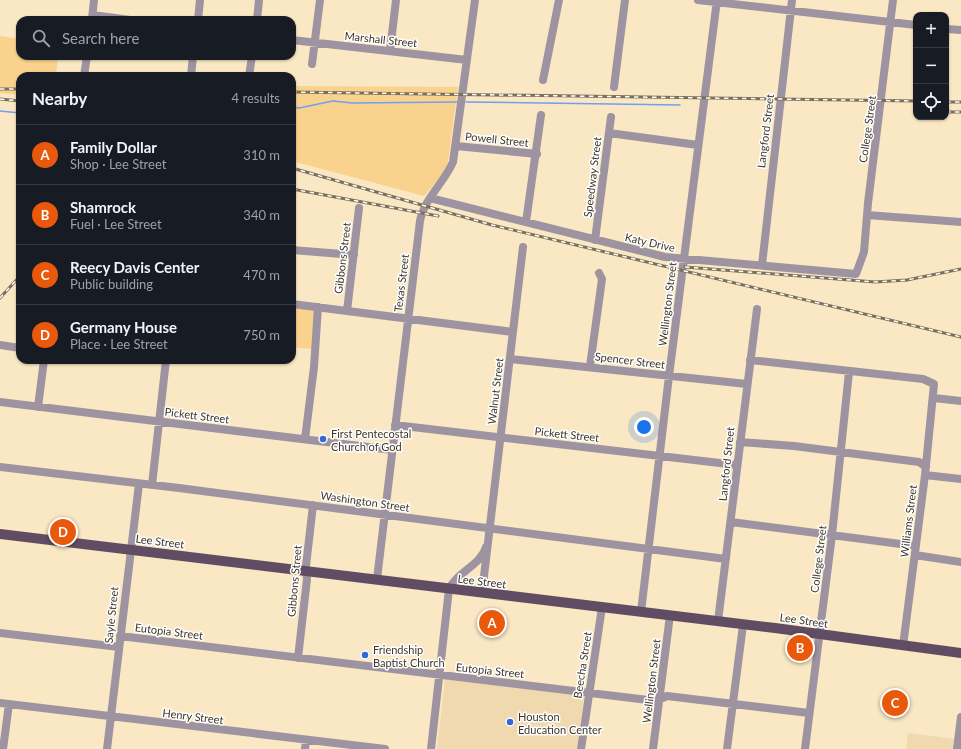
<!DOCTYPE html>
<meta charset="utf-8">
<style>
body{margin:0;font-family:Lato,sans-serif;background:#20242c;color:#f1f3f6}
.controls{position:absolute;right:12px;top:12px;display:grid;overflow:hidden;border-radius:8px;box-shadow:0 1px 3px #0004}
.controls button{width:36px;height:36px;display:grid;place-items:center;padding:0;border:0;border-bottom:1px solid #363941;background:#171b24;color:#f1f3f6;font:20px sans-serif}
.you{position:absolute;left:644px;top:427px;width:14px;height:14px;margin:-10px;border:3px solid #fff;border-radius:50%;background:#1a73e8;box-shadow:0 0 0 6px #1a73e833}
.badge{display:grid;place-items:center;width:26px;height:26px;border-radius:50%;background:#ea580c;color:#fff;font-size:13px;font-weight:700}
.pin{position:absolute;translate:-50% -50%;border:2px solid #fff;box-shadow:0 1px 4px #0006}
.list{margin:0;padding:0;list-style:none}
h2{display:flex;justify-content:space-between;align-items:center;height:52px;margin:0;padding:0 16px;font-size:17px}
h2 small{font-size:13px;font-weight:400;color:#9ea1a6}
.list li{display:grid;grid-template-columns:26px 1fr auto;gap:12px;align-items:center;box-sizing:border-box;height:60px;padding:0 16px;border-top:1px solid #363941}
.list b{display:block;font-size:15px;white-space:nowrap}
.list p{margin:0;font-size:13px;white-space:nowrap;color:#9ea1a6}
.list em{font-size:13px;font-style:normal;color:#9ea1a6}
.icon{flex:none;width:22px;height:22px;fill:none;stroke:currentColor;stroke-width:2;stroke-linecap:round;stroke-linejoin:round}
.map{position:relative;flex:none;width:961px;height:749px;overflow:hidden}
.search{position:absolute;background:#171b24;box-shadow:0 1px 3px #0004;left:16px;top:16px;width:280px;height:44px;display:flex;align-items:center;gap:10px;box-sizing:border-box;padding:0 14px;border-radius:12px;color:#9ea1a6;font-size:15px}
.panel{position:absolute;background:#171b24;box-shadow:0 1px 3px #0004;left:16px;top:72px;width:280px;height:292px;border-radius:12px}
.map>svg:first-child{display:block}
.built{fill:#f0d9ae}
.green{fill:#f9d38d}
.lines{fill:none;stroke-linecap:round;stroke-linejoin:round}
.stream{stroke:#739ef1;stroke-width:1.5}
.minor{stroke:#9e93a0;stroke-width:8}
.major{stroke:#614d63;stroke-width:10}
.rail-casing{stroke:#7b6f5a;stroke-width:3}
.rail{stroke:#fff;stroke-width:1.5;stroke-dasharray:4.5;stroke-linecap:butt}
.poi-dot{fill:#3368d7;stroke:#fff;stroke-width:1.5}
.labels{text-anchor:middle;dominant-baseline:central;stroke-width:3;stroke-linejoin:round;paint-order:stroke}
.street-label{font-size:11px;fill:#3f3729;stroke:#fff}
.poi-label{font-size:11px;fill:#3f3729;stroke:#fff;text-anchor:start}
</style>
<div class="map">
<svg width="961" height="749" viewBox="0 0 961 749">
<rect width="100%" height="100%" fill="#fae7c3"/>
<!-- built -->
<path class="built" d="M445,679L584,696L577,749H437Z
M908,733L954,739L953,749H906Z"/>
<!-- green -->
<path class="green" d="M0,36L20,39V56H58L56,76H20V95L0,93Z
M292,86L458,87L447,169L424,196L292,161Z
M292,308L316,310L312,349L292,347Z"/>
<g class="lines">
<!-- stream -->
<path class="stream" d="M466,102L680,105
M292,107L299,108L333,101L352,103L457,102
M0,111L20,113"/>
<!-- minor -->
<path class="minor" d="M698,0L916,25
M93,15L130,20
M92,19L94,0
M198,20L200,0
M257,20L259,0
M946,29L961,30
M292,40L467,60
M390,51L396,0
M312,64L320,0
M84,76L87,56
M191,76L193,56
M249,76L252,56
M543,80L559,0
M614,87L625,0
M609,133L698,145
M456,146L537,154
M430,198L665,257L856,274L864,252L868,203L893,0
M867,215L961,222
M526,222L541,115
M595,240L611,117
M292,250L354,255
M762,265L792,0
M292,304L513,332
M347,311L359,208
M0,345L20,348
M510,359L747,384
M750,360L923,379L934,384L925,475L903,646
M590,366L602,279L599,273
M934,398L961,401
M0,402L392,450
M38,407L44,360
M395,425L737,465
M305,439L314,367L318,307
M740,442L794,446L919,462L926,467
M0,467L179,488L726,559
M925,475L961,479
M152,485L166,360
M731,522L916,546
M915,555L961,562
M377,579L420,221C424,199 444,183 453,162L475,0
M482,593L523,247
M641,612L669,376L717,0
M718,621L757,309
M0,633L119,647
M120,636L648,700L656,701L667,696L809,713
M298,658L307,579L306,566L313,505
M0,703L385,749
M3,749L9,704
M107,749L139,484
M305,749L306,740
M431,749L449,589C457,572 481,565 486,547
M581,749L602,607
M653,749L670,615
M727,749L743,625
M805,749L832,535L849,372
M957,749L961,717"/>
<!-- major -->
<path class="major" d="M0,534L775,628L961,653"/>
<defs>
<path id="rail" d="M0,89H20
M292,92L916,101
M0,99L20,101
M946,102H961
M946,112H961
M292,168L492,225L961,337
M292,189L438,216
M685,267L875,282L907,280L961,269
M0,298L20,276"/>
</defs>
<!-- rail casing -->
<use href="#rail" class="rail-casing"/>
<!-- rail -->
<use href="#rail" class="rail"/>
</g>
<!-- markers -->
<g class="poi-dot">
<circle cx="323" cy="439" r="4"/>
<circle cx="365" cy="655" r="4"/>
<circle cx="510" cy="722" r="4"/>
</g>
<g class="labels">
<!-- street labels -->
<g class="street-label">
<text transform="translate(381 39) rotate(6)">Marshall Street</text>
<text transform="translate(867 129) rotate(-82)">College Street</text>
<text transform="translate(765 131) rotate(-83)">Langford Street</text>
<text transform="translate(497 139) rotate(6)">Powell Street</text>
<text transform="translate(592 177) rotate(-83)">Speedway Street</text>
<text transform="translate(650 242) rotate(13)">Katy Drive</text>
<text transform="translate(342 258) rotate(-83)">Gibbons Street</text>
<text transform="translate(401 283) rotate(-83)">Texas Street</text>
<text transform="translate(667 304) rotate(-83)">Wellington Street</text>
<text transform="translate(630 360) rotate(7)">Spencer Street</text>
<text transform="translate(495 391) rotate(-83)">Walnut Street</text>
<text transform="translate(197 415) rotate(7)">Pickett Street</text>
<text transform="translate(567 434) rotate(6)">Pickett Street</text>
<text transform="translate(726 464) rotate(-84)">Langford Street</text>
<text transform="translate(365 501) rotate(8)">Washington Street</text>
<text transform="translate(908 521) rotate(-83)">Williams Street</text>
<text transform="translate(160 541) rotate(7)">Lee Street</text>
<text transform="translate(818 559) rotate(-83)">College Street</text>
<text transform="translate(294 581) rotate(-85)">Gibbons Street</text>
<text transform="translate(482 581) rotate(7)">Lee Street</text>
<text transform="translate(111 615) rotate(-84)">Sayle Street</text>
<text transform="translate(804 620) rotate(8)">Lee Street</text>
<text transform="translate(169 631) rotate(7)">Eutopia Street</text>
<text transform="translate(582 665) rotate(-81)">Beecha Street</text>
<text transform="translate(490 670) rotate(6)">Eutopia Street</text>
<text transform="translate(651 681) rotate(-83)">Wellington Street</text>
<text transform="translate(193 716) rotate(7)">Henry Street</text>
</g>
<!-- poi labels -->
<g class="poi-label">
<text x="331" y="433">First Pentecostal<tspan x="331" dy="13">Church of God</tspan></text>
<text x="373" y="649">Friendship<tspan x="373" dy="13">Baptist Church</tspan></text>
<text x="518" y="716">Houston<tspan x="518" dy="13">Education Center</tspan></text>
</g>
</g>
</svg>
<div class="controls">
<button>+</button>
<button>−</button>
<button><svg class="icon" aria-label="locate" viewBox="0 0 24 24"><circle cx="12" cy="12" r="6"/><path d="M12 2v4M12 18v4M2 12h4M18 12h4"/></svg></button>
</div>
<div class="you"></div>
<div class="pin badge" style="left:492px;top:623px">A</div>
<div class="pin badge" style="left:800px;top:648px">B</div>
<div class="pin badge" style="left:895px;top:703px">C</div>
<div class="pin badge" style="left:63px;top:532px">D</div>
<div class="search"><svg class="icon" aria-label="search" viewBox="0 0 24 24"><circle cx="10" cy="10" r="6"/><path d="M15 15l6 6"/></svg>Search here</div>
<section class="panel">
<h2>Nearby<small>4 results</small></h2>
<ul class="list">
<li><span class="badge">A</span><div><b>Family Dollar</b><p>Shop · Lee Street</p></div><em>310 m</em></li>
<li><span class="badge">B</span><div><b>Shamrock</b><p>Fuel · Lee Street</p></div><em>340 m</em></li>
<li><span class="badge">C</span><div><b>Reecy Davis Center</b><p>Public building</p></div><em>470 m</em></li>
<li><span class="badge">D</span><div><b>Germany House</b><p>Place · Lee Street</p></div><em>750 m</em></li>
</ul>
</section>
</div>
